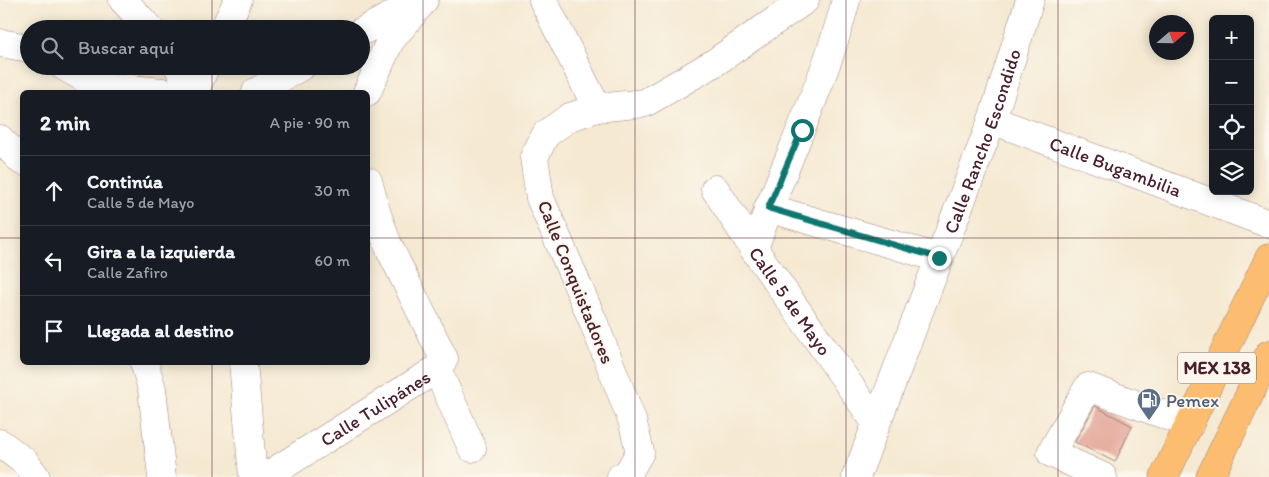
<!DOCTYPE html>
<html lang="es">
<meta charset="utf-8">
<style>
body{margin:0;font-family:Itim,sans-serif;background:#20242c;color:#f1f3f6}
.controls{position:absolute;right:15px;top:15px;display:grid;overflow:hidden;border-radius:8px;box-shadow:0 2px 12px #0003}
.controls button{width:45px;height:45px;display:grid;place-items:center;padding:0;border:0;border-bottom:1px solid #363941;background:#171b24;color:#f1f3f6;font:25px sans-serif}
.compass{position:absolute;left:1149px;top:15px;width:45px;height:45px;border-radius:50%;background:#171b24;box-shadow:0 2px 12px #0003;rotate:70deg}
.stop{position:absolute;width:15px;height:15px;margin:-11px;border:4px solid #0f766e;border-radius:50%;background:#fff}
.stop.end{background:#0f766e;border-color:#fff;box-shadow:0 1px 5px #0008}
.list{margin:0;padding:0;list-style:none}
h2{display:flex;justify-content:space-between;align-items:center;height:65px;margin:0;padding:0 20px;font-size:21px}
h2 small{font-size:16px;font-weight:400;color:#9ea1a6}
.list li{display:grid;grid-template-columns:32px 1fr auto;gap:15px;align-items:center;box-sizing:border-box;height:70px;padding:0 20px;border-top:1px solid #363941}
.list b{display:block;font-size:19px;white-space:nowrap}
.list p{margin:0;font-size:16px;white-space:nowrap;color:#9ea1a6}
.list em{font-size:16px;font-style:normal;color:#9ea1a6}
.icon{flex:none;width:28px;height:28px;fill:none;stroke:currentColor;stroke-width:2;stroke-linecap:round;stroke-linejoin:round}
.map{position:relative;flex:none;width:1269px;height:477px;overflow:hidden}
.search{position:absolute;background:#171b24;box-shadow:0 2px 12px #0003;left:20px;top:20px;width:350px;height:55px;display:flex;align-items:center;gap:12px;box-sizing:border-box;padding:0 18px;border-radius:28px;color:#9ea1a6;font-size:19px}
.panel{position:absolute;background:#171b24;box-shadow:0 2px 12px #0003;left:20px;top:90px;width:350px;height:275px;border-radius:8px}
.map>svg:first-child{display:block}
.building{fill:#e19b8e}
.lines{fill:none;stroke-linecap:round;stroke-linejoin:round}
.minor-casing{stroke:#a0847e;stroke-width:29}
.major-casing{stroke:#a0847e;stroke-width:29}
.minor{stroke:#fff;stroke-width:28}
.major{stroke:#fcbd6f;stroke-width:28}
.route{stroke:#0f766e;stroke-width:6}
.grid{fill:none;stroke:#4a1f2b;stroke-width:1;stroke-opacity:0.55}
.labels{text-anchor:middle;dominant-baseline:central;stroke-width:4;stroke-linejoin:round;paint-order:stroke}
.shield{fill:#fbf7ec;stroke:#7f6065;stroke-width:1}
.shield-label{font-size:18px;font-weight:bold;fill:#4a1f2b}
.street-label{font-size:19px;fill:#4a1f2b;stroke:#fbf7ec}
.service-label{font-size:19px;fill:#4e5e75;stroke:#fbf7ec;text-anchor:start}
</style>
<div class="map">
<svg width="1269" height="477" viewBox="0 0 1269 477">
<rect width="100%" height="100%" fill="#fbf7ec"/>
<filter id="ink" filterUnits="userSpaceOnUse"><feTurbulence type="fractalNoise" baseFrequency=".02" numOctaves="2"/><feDisplacementMap in="SourceGraphic" scale="10" xChannelSelector="R" yChannelSelector="G"/><feConvolveMatrix kernelMatrix="1 2 1 2 8 2 1 2 1" color-interpolation-filters="sRGB"/></filter>
<filter id="wash" filterUnits="userSpaceOnUse"><feTurbulence type="fractalNoise" baseFrequency=".0096" numOctaves="4" result="noise"/><feDisplacementMap in="SourceGraphic" scale="20" xChannelSelector="R" yChannelSelector="G"/><feGaussianBlur stdDeviation="1.12" result="paint"/><feColorMatrix in="noise" values="0 0 0 0 0 0 0 0 0 0 0 0 0 0 0 0 0 1.4 0 .05"/><feComposite in="paint" operator="in"/></filter>
<g filter="url(#wash)">
<rect width="100%" height="100%" fill="#f5e9d2"/>
<g id="blocks">
<!-- building -->
<path class="building" d="M1095,406L1132,426L1115,462L1075,442Z"/>
</g>
</g>
<g filter="url(#ink)">
<use href="#blocks" fill-opacity="0" stroke="#a0847e" stroke-width="1"/>
<g class="lines">
<defs>
<g id="minor">
<path d="M123,0L150,29"/>
<path d="M543,0L597,108"/>
<path d="M224,29L238,0"/>
<path d="M361,32L415,3"/>
<path d="M0,43L29,48"/>
<path d="M63,66L98,86L162,92"/>
<path d="M178,66L191,92"/>
<path d="M194,92L206,66"/>
<path d="M256,92L302,66"/>
<path d="M367,92L390,41L424,0"/>
<path id="s1" d="M992,120L1269,224"/>
<path d="M0,139L22,161"/>
<path id="s2" d="M715,189L754,249L876,423"/>
<path d="M768,208L939,258"/>
<path d="M754,249C783,165 824,86 846,0"/>
<path d="M144,362L152,389L162,477"/>
<path d="M243,362L253,477"/>
<path d="M437,369L472,448"/>
<path d="M0,443L25,462L36,477"/>
<path id="s3" d="M265,477L437,369L444,359L388,245L377,214L368,181"/>
<path d="M621,477L628,473L640,452L632,420L593,321L540,198L534,157L546,134L570,117L597,108L645,103L714,63L805,0"/>
<path id="s4" d="M856,477L992,120L1030,0"/>
<path d="M1103,477L1051,453L1088,387L1190,424"/>
</g>
<path id="major" d="M1164,477L1269,258
M1210,477L1269,354"/>
</defs>
<!-- minor casing -->
<use href="#minor" class="minor-casing"/>
<!-- major casing -->
<use href="#major" class="major-casing"/>
<!-- minor -->
<use href="#minor" class="minor"/>
<!-- major -->
<use href="#major" class="major"/>
</g>
</g>
<g class="lines" filter="url(#ink)">
<!-- route -->
<path class="route" d="M802,130L768,208L939,258"/>
</g>
<!-- grid -->
<path class="grid" d="M212,0V29M423,0V477M635,0V477M846,0V477M1058,0V477M212,66V92M0,238H22M368,238H1269M212,362V477"/>
<!-- icons -->
<defs>
<symbol id="fuel-pin" viewBox="-11 -11 22 30"><path d="M0 17L-7.5 6A9.5 9.5 0 1 1 7.5 6Z" fill="#5c6f8a" stroke="#fbf7ec"/><path d="M-5.5-6h7V0h2V4h1.3V-2.5L3-4.5l.8-.8L6-3V5H2.5V1h-1V6h-7ZM-4.2-4.7v3.2H.2V-4.7Z" fill="#fff"/></symbol>
</defs>
<g fill-rule="evenodd">
<use href="#fuel-pin" x="1135" y="386" width="28" height="38"/>
</g>
<g class="labels">
<!-- shield labels -->
<rect class="shield" x="1178" y="352.5" width="78" height="31" rx="4"/>
<g class="shield-label">
<text x="1217" y="368">MEX 138</text>
</g>
<!-- street labels -->
<g class="street-label">
<text stroke="none"><textPath href="#s4" startOffset="359">Calle Rancho Escondido</textPath></text>
<text stroke="none"><textPath href="#s1" startOffset="132">Calle Bugambilia</textPath></text>
<text transform="translate(576 282) rotate(68)">Calle Conquistadores</text>
<text stroke="none"><textPath href="#s2" startOffset="135">Calle 5 de Mayo</textPath></text>
<text stroke="none"><textPath href="#s3" startOffset="130">Calle Tulipánes</textPath></text>
</g>
<!-- service labels -->
<g class="service-label">
<text x="1166" y="400">Pemex</text>
</g>
</g>
</svg>
<div class="controls">
<button>+</button>
<button>−</button>
<button><svg class="icon" aria-label="locate" viewBox="0 0 24 24"><circle cx="12" cy="12" r="6"/><path d="M12 2v4M12 18v4M2 12h4M18 12h4"/></svg></button>
<button><svg class="icon" aria-label="layers" viewBox="0 0 24 24"><path d="M12 4l9 5-9 5-9-5zM3 14l9 5 9-5"/></svg></button>
</div>
<svg class="compass" viewBox="-18 -18 36 36"><path d="M0-13l5 13h-10z" fill="#e53935"/><path d="M0 13l5-13h-10z" fill="#9ea1a6"/></svg>
<div class="stop" style="left:802px;top:130px"></div>
<div class="stop end" style="left:939px;top:258px"></div>
<div class="search"><svg class="icon" aria-label="search" viewBox="0 0 24 24"><circle cx="10" cy="10" r="6"/><path d="M15 15l6 6"/></svg>Buscar aquí</div>
<section class="panel">
<h2>2 min<small>A pie · 90 m</small></h2>
<ul class="list">
<li><svg class="icon" aria-label="ahead" viewBox="0 0 24 24"><path d="M12 20V5M6 11l6-6 6 6"/></svg><div><b>Continúa</b><p>Calle 5 de Mayo</p></div><em>30 m</em></li>
<li><svg class="icon" aria-label="left" viewBox="0 0 24 24"><path d="M17 20v-9H6M10 6l-5 5 5 5"/></svg><div><b>Gira a la izquierda</b><p>Calle Zafiro</p></div><em>60 m</em></li>
<li><svg class="icon" aria-label="arrive" viewBox="0 0 24 24"><path d="M6 21V4h12l-3 4 3 4H6"/></svg><div><b>Llegada al destino</b></div></li>
</ul>
</section>
</div>
